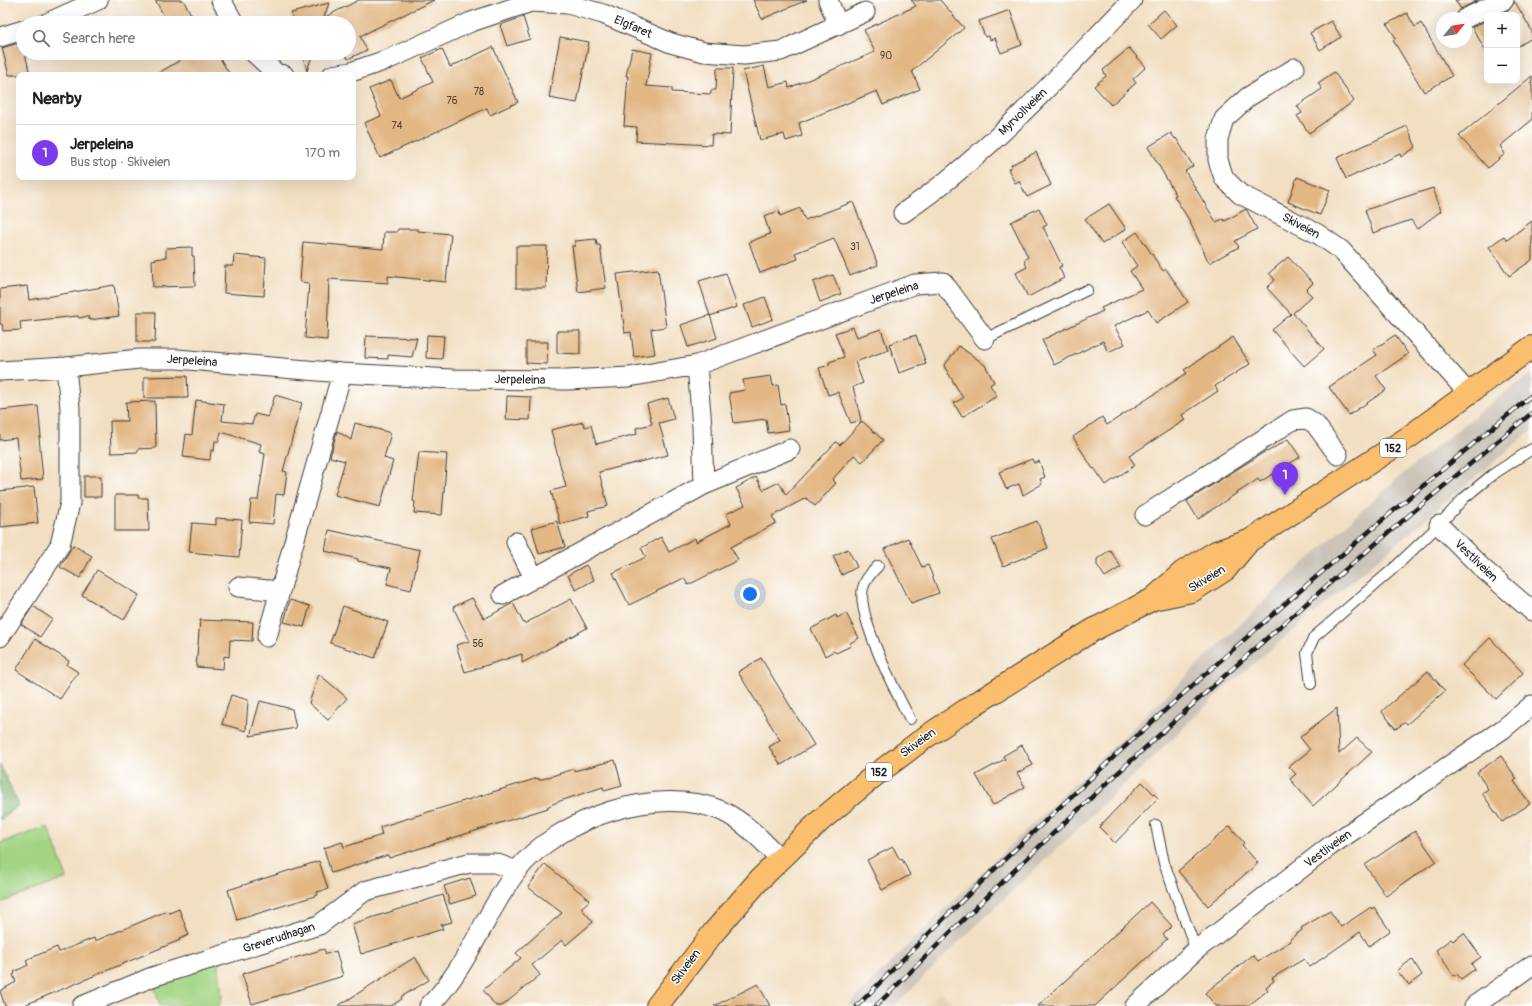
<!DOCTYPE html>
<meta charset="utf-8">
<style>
body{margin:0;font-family:Pangolin,sans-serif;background:#f6f6f6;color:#202124}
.controls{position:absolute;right:12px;top:12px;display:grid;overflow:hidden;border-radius:8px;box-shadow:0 4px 16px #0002}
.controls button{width:36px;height:36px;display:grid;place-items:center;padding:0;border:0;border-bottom:1px solid #e0e0e0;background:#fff;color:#202124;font:20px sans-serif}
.compass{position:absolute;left:1436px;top:12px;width:36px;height:36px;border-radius:50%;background:#fff;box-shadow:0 4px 16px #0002;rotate:60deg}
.you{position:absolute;left:750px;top:594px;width:14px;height:14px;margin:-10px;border:3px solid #fff;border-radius:50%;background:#1a73e8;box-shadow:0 0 0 6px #1a73e833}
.badge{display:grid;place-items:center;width:26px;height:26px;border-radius:50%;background:#7c3aed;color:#fff;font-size:13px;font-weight:700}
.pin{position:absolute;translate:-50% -33px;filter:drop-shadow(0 1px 2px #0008)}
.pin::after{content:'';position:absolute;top:21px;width:14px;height:12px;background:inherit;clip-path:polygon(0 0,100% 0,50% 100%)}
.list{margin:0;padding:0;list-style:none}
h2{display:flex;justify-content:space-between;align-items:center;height:52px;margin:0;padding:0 16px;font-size:17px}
h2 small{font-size:13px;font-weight:400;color:#757577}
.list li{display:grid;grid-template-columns:26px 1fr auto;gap:12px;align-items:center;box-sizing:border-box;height:56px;padding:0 16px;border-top:1px solid #e0e0e0}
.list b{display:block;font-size:15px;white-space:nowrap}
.list p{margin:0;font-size:13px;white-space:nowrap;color:#757577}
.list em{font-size:13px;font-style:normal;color:#757577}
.icon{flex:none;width:22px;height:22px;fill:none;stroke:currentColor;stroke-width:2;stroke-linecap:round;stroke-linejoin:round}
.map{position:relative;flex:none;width:1532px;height:1006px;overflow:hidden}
.search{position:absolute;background:#fff;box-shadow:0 4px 16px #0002;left:16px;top:16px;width:340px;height:44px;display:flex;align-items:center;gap:10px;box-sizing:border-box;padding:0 14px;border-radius:22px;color:#757577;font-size:15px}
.panel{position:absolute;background:#fff;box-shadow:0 4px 16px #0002;left:16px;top:72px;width:340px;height:108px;border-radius:8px}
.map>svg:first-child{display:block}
.built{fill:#e3d0b4}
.industrial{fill:#cbc3b8}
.green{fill:#a2d483;stroke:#5f7850}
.forest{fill:#81b671;stroke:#4e6946}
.building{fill:#e2b784}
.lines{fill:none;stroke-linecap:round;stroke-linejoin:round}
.lane-casing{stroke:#3c3935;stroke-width:12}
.street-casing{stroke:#3c3935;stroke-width:21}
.primary-casing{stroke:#3c3935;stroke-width:24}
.lane{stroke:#fff;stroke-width:10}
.street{stroke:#fff;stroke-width:19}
.primary{stroke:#fabe6d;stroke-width:22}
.rail-casing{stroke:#1c1c1c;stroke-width:4.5}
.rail{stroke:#fff;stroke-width:3;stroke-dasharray:9;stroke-linecap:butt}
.labels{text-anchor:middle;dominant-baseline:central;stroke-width:3;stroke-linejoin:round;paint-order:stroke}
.number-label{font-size:10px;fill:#4e4336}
.shield{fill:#fff;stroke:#606060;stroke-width:1}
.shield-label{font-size:11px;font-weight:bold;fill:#1c1c1c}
.street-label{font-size:12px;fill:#1c1c1c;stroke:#fff}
</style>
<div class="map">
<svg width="1532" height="1006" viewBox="0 0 1532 1006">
<rect width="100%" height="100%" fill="#fff"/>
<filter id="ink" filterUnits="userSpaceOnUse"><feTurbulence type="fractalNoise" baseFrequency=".025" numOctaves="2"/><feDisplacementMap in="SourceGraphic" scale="8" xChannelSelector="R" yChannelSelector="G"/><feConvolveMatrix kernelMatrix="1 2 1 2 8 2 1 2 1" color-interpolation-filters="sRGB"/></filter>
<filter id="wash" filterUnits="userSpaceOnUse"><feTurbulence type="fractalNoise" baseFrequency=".012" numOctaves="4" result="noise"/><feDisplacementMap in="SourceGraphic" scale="16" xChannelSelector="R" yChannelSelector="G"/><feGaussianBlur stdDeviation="0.9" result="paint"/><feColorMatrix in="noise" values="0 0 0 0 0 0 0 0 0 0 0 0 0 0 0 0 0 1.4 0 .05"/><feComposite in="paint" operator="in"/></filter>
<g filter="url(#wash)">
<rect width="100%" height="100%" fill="#f2dfc2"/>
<!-- built -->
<path class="built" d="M941,992L955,1006H926Z"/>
<!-- industrial -->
<path class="industrial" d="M1532,373V430L1227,686L957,944L895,1006H848L936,917L1300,567L1393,482L1481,411Z"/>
<!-- green -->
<path class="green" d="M48,827L67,878L0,903V843Z
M218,957L222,997L219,1006H160L152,977Z"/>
<!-- forest -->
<path class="forest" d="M0,765L19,805L0,820Z"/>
<g id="blocks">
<!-- building -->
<path class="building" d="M155,0H183L196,23H168Z
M359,0H434L360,36L367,50L348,59L344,53H349V23H330L327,16Z
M753,0H807L762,19Z
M911,0H940L964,28L912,71L920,89L883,105L877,91L799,123L802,136L786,141L784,134L760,140L743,71L764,66L769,87L788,82L789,88L875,52L864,30L916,6Z
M1455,0H1478L1461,9Z
M1515,2L1532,31V38L1517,47V15H1498L1509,10Z
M329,3L322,23H294L291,13Z
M1010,10L1022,45L1001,53L995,38L990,40L989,36L985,37L979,21Z
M1164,10L1177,25L1161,39L1148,24Z
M1407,13L1415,27L1421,23L1452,76L1424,92L1393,40L1396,38L1387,24Z
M523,17L530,39L507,46L500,25Z
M1487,20V53L1472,27Z
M1331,21L1341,37L1320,50L1310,33Z
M560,37L589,42L577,103L549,98Z
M22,42L23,53H25L30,75H9L2,48Z
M493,47L518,102L490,115L487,108L380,158L364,123L381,116L369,89L391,80L399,98L433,82L422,58L442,49L450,67Z
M1129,48L1146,67L1133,79L1136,83L1111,105L1094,86L1106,76L1103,70Z
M632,49L652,53L646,86L672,88V92L711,94V90H716L717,68H733L730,135L712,134L711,145L636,141L637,127L624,126L628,76H626Z
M175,53H217L230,75H155L179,61Z
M302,53H313L307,71Z
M1334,72L1354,101L1309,133L1297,116L1302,113L1297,106L1322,89L1318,83Z
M1532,76V120L1500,146L1505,154L1488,168L1459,136Z
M1407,126L1416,147L1401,157L1400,154L1346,179L1337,158Z
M1171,133L1175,139L1176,138L1193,166L1185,171L1216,222L1223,219L1225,221L1246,209L1257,229L1235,241L1239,247L1209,263L1189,220L1174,196L1176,195L1148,147Z
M1036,152L1051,185L1027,197L1019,181L1015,183L1008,169L1012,167L1011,165Z
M1297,177L1330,190L1320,215L1288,202Z
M1433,188L1441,211L1417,229L1411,220L1373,233L1365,210Z
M853,202L878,265L850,276L834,238L795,253L798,259L760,273L749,242L770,234L764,216L779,211L780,216L800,208L805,220Z
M1109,204L1126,229L1102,244L1085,219Z
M1039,208L1047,225L1043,227L1062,266L1059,267L1064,278L1028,297L1016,273L1027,267L1024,260L1028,257L1011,222Z
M1532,221V260L1509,276L1489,247L1504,236L1507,240Z
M398,229H418V231L451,234L446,282L388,276V283L329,279L327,340L305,338L309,283L300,282L303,242L383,249L384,232H397Z
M1137,232L1163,271L1166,269L1188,302L1156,323L1148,310L1114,326L1125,344L1108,352L1103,341L1054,365L1042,340L1103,311L1101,308L1142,289L1130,271L1137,266L1122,242Z
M596,239L597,245H600L606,288L578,292L572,246H575V241Z
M516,246H547L546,288H516Z
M192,247V256H194L195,286L153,287L152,260L166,257V248Z
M234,255L266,258L264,296L224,293L225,266H233Z
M1288,257L1313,283L1306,290L1312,296L1293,313L1324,349L1304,366L1272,330L1291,314L1267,288L1275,280L1269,273Z
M658,269L666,327L651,329L655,354L634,357L631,332L625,333L617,274Z
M726,273L737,307L710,316L699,281Z
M833,275L841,294L820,302L813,282Z
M114,285L119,316L89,320L88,316L79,318L78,316L20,322L21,330L3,331L2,324H0V289L27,286L29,300Z
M765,297L773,319L752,327L744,305Z
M137,312H156L155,342H137Z
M710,315L717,338L688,347L681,325Z
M853,327L857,337L881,329L888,350L855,362L863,383L853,387L861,420L851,423L838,392L828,395L819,368L829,365V362L844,357L835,333Z
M557,331H580V354L557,353Z
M427,335L444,336L442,359L426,358Z
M916,335L926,364L899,373L889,344Z
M1395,335L1408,354L1376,376L1386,390L1349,415L1329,387L1377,355L1373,350Z
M366,336L417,338L412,357L388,355V359L365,358Z
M1233,337L1250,364L1215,386L1218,391L1182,415L1185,420L1129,456L1135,465L1106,485L1094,468L1093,469L1073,437L1102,417L1107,425L1187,373L1184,370Z
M526,342H548L547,364L526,363Z
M959,346L985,365L994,382L990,385L997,396L962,417L954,403L963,398L944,366Z
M187,376L188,398H144V377Z
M771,376L773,386L778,385L781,405L785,404L789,430L768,433L766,419L734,423L729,393L745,390L743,380Z
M275,395L302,403L283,471L287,472L284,495L276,494L273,524L249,522L251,500H258L265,454L259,452L261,444L221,432L219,441H215L214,451L211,450L210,460L183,457L186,434L192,435L196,400L224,404L222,421L252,424L255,414L268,417Z
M507,396L531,397L530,420L506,419Z
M668,398L674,419L659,423L668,455L599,472L608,506L588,511L589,516L560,524L551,491L566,487L551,430L583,422L585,427L591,425L596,444L637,434L636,428L652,424L647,404Z
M155,401L156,448L138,449V452L111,453L110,421H127L126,402Z
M38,406L41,437H39L43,479L21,481L16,438L0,440V410Z
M862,421L883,440L862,462L854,455L832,480L836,483L815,506L806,498L772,516L776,523L731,547L738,560L688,585L684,578L629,605L613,573L646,557L641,548L661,537L669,552L695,538L696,542L731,524L726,514L745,505L736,488L756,477L763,490L779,482L786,495L836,442L840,445Z
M355,423L391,433L384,458L393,461L380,507L335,495L345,461L330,457L337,431L351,440Z
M1288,439L1300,457L1260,482L1258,479L1198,519L1187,501L1266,451L1267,452Z
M419,452L447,454L442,515L414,513L415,502L413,501Z
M1032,459L1034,463L1039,461L1045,477L1040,479L1042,484L1023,495L1019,484L1006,489L999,472Z
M84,476H101V497H84Z
M34,487L38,523L0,527V491Z
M115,495H138V498H148L149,531H115Z
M216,518L242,520L239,557L189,552L192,523L216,525Z
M557,521L565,547L539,554L532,528Z
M1037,521L1048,548L1003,566L992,539Z
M329,530L420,550L411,590L387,584L391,568L358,561V559L325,551Z
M908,538L922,567L928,565L939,593L911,603L884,549Z
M73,545L92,556L80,578L60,567Z
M848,549L857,567L842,575L833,556Z
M1110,550L1121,567L1105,577L1097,565V559Z
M586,565L594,580L576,590L568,575Z
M97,570L139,595L124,620L82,595Z
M472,598L484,619L513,603L524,624L571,599L587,628L522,663V654L465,672L456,645L470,641L453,607Z
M290,600L310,606L304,627L284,622Z
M33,606L52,619L40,637L21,624Z
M343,606L388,622L375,658L330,643Z
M846,613L859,638L850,643L851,646L836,653L834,651L825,656L811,629L836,615L837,618Z
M200,620L253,622L252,641L230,640L229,657L224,656L223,669L196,667Z
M1490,638L1523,673L1496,699L1462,665Z
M35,639L69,661L67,665L78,672L60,699L16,670Z
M761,658L814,745L781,765L769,747L780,740L738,672Z
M1428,671L1445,691L1407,724L1405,722L1396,729L1382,712L1383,710Z
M319,674L347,698L328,720L309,703Z
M231,695L248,700L246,731L222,724Z
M260,701L292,709L296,728L250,736Z
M1337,708L1339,754L1357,738L1372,752L1313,806L1290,779L1296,774L1289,767L1310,750L1300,737Z
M1022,745L1033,765L1017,773L1025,787L993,805L976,775L1005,759L1003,756Z
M1501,756L1517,779L1514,781L1530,804L1502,822L1482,793L1488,789L1477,772Z
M615,760L622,786L604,791L603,787L557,802L547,807L548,808L389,858L388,855L331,873L324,848L342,842L344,847L382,835L380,827L538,778L539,780L574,769V771Z
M1142,782L1158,798L1115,843L1099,827Z
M1230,826L1244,843L1242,845L1258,863L1208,906L1178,871Z
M1415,831L1436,861L1386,896L1365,865Z
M893,847L900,860L902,859L910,875L882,890L867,860Z
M319,861L328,889L317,892L318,895L237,920L228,890Z
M545,864L590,900L581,908L593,922L566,945L562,940L532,965L540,975L502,1006H496L483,990L521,958L516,953L562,913L528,887Z
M470,878L476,896L450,904L444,886Z
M443,895L452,922L441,925L443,929L361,954L352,924Z
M1150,902L1172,926L1163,935L1167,939L1095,1006H1038Z
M1371,907L1372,909L1374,907L1390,931L1369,946L1360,932L1310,967L1304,959L1272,978L1274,981L1266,987L1268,990L1248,1006H1216L1205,993L1253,955L1258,961L1291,941L1290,939L1302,930L1301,928L1330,911L1341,927Z
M179,909L189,935L179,939L180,940L22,1006H5L0,991L16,982L13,975L15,974L14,972L28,965L26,960L57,947L59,952L94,938L95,941L167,911L169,913Z
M1464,933L1481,957L1471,964L1475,969L1461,979L1457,974L1454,976L1436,950L1451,939L1453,941Z
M324,949L326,954L336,951L343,976L252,1004L242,974Z
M415,957L429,980L401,997L402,999L391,1006H338Z
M1412,959L1422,975L1409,985L1397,971Z
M758,984L770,1006H714Z"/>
</g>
</g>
<g filter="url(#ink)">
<use href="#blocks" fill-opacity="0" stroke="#3c3935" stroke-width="1"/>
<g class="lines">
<defs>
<path id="lane" d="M985,339L1087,290
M878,566C872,572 865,579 863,588C856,615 896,693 910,719
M1311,684L1307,653L1314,637L1394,568L1439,525L1464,498L1492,475L1532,449
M1156,825L1164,863L1196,950"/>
<path id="street" d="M221,0L234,23
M828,0L838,25
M1466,18L1504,0
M47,23L98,0
M0,37L23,30
M254,53L276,73L284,75
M1295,68L1248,97L1224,119L1218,139V160L1224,178L1240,194L1318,234L1341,250L1469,394
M332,75L351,72L389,59L471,22L531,2L568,4L603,14L671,43L704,52L744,55L781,51L865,12
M903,213C990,154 1059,75 1132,0
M697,365L702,427L704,485
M0,371L66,367L139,359H177L342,373L452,379L567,380L629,377L697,365L915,284L943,282L985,339
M1145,515L1293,420L1306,418L1315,424L1338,455
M1439,525L1482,568L1532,611
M516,542L534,578
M238,587L279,591
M503,595L704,485L790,449
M0,637L60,545L70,503V408L66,367
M267,637L342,373
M82,1006L152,977L319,925L365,891L469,863H495L517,871
M429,1006C468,967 484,915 516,872C557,818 659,784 722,811C745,822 763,841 780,859
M1135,1006L1196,950L1330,846L1503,729L1532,705
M1474,1006L1532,965"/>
<path id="primary" d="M1153,599L1183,572L1216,552L1249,541L1409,437L1532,347
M657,1006L713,933L760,879L820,821L869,780L923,739L975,704L1093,630L1153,599L1192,591L1225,570L1249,541"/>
</defs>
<!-- lane casing -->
<use href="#lane" class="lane-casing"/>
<!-- street casing -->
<use href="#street" class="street-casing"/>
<!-- primary casing -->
<use href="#primary" class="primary-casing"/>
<!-- lane -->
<use href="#lane" class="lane"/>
<!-- street -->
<use href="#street" class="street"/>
<!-- primary -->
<use href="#primary" class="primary"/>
<defs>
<path id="rail" d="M857,1006C1069,788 1298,588 1532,395
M876,1006C1084,797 1303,600 1532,413"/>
</defs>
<!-- rail casing -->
<use href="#rail" class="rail-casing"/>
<!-- rail -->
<use href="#rail" class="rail"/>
</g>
</g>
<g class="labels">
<!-- number labels -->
<g class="number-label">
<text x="886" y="56">90</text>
<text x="479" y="92">78</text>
<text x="452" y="101">76</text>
<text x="397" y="126">74</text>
<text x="855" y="247">31</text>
<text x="478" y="644">56</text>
</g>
<!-- shield labels -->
<g class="shield">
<rect x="1380" y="439" width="26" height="18" rx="3"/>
<rect x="866" y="763" width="26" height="18" rx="3"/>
</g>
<g class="shield-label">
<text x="1393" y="448">152</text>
<text x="879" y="772">152</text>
</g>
<!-- street labels -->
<g class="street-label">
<text transform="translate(633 27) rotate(23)">Elgfaret</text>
<text transform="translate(1023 112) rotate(-44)">Myrvollveien</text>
<text transform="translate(1301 226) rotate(28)">Skiveien</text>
<text transform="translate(894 293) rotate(-18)">Jerpeleina</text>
<text transform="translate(192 361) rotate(4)">Jerpeleina</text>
<text transform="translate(520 380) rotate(1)">Jerpeleina</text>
<text transform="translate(1476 561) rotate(44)">Vestliveien</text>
<text transform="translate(1207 579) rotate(-31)">Skiveien</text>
<text transform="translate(918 743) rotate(-36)">Skiveien</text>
<text transform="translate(1328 849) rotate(-36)">Vestliveien</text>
<text transform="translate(279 938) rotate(-18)">Greverudhagan</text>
<text transform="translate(686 967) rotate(-53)">Skiveien</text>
</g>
</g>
</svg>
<div class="controls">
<button>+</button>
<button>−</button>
</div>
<svg class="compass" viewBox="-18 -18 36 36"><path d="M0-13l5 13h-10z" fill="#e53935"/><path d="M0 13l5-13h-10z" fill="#757577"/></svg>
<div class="you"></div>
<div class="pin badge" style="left:1285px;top:495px">1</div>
<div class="search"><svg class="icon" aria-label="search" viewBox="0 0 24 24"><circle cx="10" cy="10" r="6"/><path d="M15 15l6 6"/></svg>Search here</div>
<section class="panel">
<h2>Nearby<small></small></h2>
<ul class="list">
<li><span class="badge">1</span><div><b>Jerpeleina</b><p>Bus stop · Skiveien</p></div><em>170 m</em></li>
</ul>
</section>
</div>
